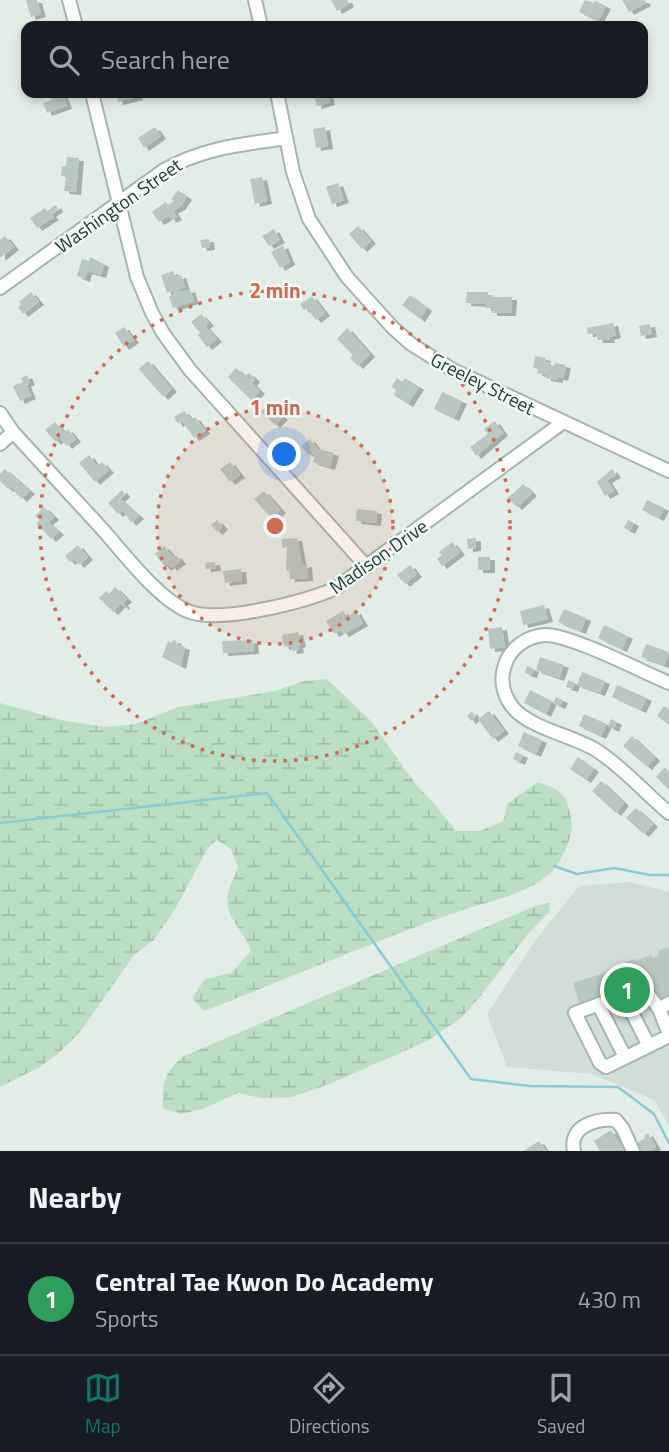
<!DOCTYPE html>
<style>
body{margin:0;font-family:"Titillium Web",sans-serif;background:#20242c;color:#f1f3f6}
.you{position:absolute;left:285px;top:455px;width:24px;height:24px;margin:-18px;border:5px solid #fff;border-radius:50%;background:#1a73e8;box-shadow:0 0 0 10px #1a73e833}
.badge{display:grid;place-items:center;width:46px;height:46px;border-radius:50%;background:#0f766e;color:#fff;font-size:23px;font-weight:700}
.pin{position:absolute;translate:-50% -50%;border:4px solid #fff;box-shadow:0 2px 7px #0006}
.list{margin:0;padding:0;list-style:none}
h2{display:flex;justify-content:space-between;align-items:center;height:91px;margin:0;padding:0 28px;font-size:30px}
h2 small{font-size:23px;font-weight:400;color:#9ea1a6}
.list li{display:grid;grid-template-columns:46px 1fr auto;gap:21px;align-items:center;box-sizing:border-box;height:112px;padding:0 28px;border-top:2px solid #363941}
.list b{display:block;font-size:26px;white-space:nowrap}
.list p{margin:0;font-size:23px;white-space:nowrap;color:#9ea1a6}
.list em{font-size:23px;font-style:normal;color:#9ea1a6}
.icon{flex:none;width:38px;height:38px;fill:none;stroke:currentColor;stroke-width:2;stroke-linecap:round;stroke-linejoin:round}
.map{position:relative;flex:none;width:669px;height:1151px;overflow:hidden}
.search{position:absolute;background:#171b24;box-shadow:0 4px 10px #0003;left:21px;right:21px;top:21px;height:77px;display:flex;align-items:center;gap:18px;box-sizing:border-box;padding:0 24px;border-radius:14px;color:#9ea1a6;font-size:26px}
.sheet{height:203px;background:#171b24}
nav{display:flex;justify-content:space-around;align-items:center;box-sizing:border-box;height:98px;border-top:2px solid #363941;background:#171b24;font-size:19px;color:#9ea1a6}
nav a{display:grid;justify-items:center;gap:4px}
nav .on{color:#0f766e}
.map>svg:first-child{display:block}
.built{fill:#d1ddd7}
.wetland{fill:url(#wetland-marsh)}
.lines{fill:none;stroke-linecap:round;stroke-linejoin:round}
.stream{stroke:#89ccd4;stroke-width:2.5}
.building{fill:#b8c8c1;filter:url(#shadow)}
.minor-casing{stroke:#a5b5af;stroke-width:16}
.minor{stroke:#fff;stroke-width:12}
.ring{fill:none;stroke:#cc6b50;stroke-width:3.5;stroke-dasharray:3.5 7}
.labels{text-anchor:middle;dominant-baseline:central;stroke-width:5;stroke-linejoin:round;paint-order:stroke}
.street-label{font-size:19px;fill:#223f36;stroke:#f3f9f6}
.centre{fill:#cc6b50;stroke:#f3f9f6;stroke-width:3.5}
.ring-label{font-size:21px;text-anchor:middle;font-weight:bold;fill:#cc6b50;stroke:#f3f9f6;stroke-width:5;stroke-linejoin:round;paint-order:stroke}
</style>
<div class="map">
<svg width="669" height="1151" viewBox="0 0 669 1151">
<defs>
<pattern id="wetland-marsh" width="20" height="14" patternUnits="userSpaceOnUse" patternTransform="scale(1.75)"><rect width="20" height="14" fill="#bbdfc3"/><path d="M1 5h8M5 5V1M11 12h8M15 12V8" fill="none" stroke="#a0c0a8"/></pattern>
<filter id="shadow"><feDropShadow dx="5" dy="3" stdDeviation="0" flood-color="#0004"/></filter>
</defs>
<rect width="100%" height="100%" fill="#e3ede8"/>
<!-- built -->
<path class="built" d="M630,882L669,892V1125L654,1100L592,1074L507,1067L487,1014L534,942L579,886Z"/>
<!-- wetland -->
<path class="wetland" d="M327,679L370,720L414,782L436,806L456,831H480L503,821L508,803L538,782C561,790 566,793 571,817C575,835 562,862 549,874C526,896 480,903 451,914C368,944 286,979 204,1011L192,998L205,979L231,973L251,951C245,932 223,915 228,894C230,885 235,876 238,867L231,849L217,840L207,849L177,906L154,940L134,955L80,1032L60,1052L40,1067L0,1087V703L61,720L105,727L136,724L178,707L275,691L304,681Z
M549,903L550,911L528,934L479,998L461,1018L427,1041L327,1085L292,1097L261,1098L238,1093L203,1109L181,1114L163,1108C163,1082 163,1074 182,1057L535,906Z"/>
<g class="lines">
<!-- stream -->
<path class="stream" d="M0,823L267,793L471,1079L530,1086L618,1087L654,1114L669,1143
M554,866L577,874L614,868L650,875H669"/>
</g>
<!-- building -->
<path class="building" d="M26,0H37L41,14L31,17Z
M331,0H347L349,4L337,11Z
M585,0L594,3L595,1L606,6L598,21L579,12Z
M622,0H644L646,3L629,12Z
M49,93H62L67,106L47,113L43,103L52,100Z
M116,93H138V97L118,102Z
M313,93H328L330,102L317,106Z
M155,127L161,136L144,148L138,138Z
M325,127L328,146L316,148L313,129Z
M67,157L79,158L76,192L64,191L66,177L61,176L62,166H66Z
M262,177L267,201L255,204L250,179Z
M338,183L344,200L332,204L326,187Z
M178,190L187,197L181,206L173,211L177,217L171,220L169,216L159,222L152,212L166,202L168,205L174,201L171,199Z
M56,205L58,209L51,214L54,217L37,228L30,218L45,208L47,211Z
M358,226L371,241L362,249L349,234Z
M274,229L280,240L269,246L262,236Z
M5,236L14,247L0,258V240Z
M209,239L210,247L202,248L200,240Z
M283,245L290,262L280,268L271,252Z
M90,257L104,264L101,275L87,271L85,279L77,276L82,259L89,261Z
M173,271L175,277L181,275L185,287L179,289L180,292L190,289L194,301L173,308L169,296L174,295L173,291L167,293L161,275Z
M31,292L39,302L23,314L18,307L21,304L19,302Z
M467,292H488V295H493V297H512L511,313H492V308H486V304L466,303Z
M410,295L427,308L420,319L402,305Z
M312,296L325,313L316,320L307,308L304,310L300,304Z
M201,314L209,323L205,326L217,339L207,347L198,335L200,333L191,322Z
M613,323L616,335L609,337L610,340H598L596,333L588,334L587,328Z
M650,324L652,334L641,336L639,326Z
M124,327L134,340L124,347L115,333Z
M347,328L370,354L358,366L350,358L353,355L337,339Z
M535,356L546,358L545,362L550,363V366L554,367L555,363L566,365L563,378L558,377V380L546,378V375L537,373L538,369L533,368Z
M148,361L172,389L163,397L139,369Z
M236,368L245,376L249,373L255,379L252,383L260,391L251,400L228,377Z
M27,375L30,382L26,384L31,396L20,401L13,386L23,382L21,378Z
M397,378L402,382L405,378L419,387L408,404L394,395L396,390L391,387Z
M442,392L462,401L454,418L434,409Z
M269,404L283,417L275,425L261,412Z
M184,411L191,420L195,417L205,431L194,438L182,421L178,424L174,417Z
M495,421L503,433L476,456L470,447L488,434L484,429Z
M55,422L64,433L68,429L76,439L67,446L60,438L56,442L45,430Z
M310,439L318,449L334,453L330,467L313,462L315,456L311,452L308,454L301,446Z
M89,455L97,466L102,462L109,470L95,482L79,463Z
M230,462L240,475L230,482L220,469Z
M5,469L30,491L22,499L10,487L8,489L0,481V474Z
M612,469L616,475L607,480L614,491L605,496L597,482Z
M523,484L532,493L517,507L508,498Z
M122,490L125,494L120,499L139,516L131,523L123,510L118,514L108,503Z
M264,491L281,510L272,519L254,499Z
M647,500L664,508L659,518L642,510Z
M44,507L54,517L48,522L59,532L51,539L36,523L40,520L35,516Z
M357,509L377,511L376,523L356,521Z
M217,520L223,527L217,532L211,525Z
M628,520L634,523L630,531L624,528Z
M297,538L302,565L307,564L308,578L290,579L289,571H286L287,547L282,548V539Z
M476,538V548L468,549L467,539Z
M452,542L460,552L442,566L437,559L442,555L439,552Z
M78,545L88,557L79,565L74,559L70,562L65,556Z
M164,546L174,558L176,555L181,561L172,568L170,565L166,568L155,554Z
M478,557H490V570H478Z
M215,562L216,568L206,569L205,563Z
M410,565L417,574L405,584L397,575Z
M241,569L242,581L225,583L223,571Z
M115,587L127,599L123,603L125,605L124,607L121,604L113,612L99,598L106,591L109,594Z
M544,605L548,619L523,625L520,611Z
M564,609L586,618L581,631L558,622Z
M343,611L347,617L356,611L363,623L344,634L341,630L334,634L326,621Z
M604,625L628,636L622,649L598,638Z
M502,627L505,647L490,649L488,629Z
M298,632L301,644L298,645L299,650L292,651L291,646L284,647L282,635Z
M173,640L177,641L176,644L185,647L181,666L162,657L168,641L172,643Z
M253,640L254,651L223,653L222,641Z
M646,644L669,652L664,665L641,657Z
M540,657L564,665L559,678L536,670Z
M527,666L534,669L532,675L525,673Z
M582,672L605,681L600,693L577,685Z
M568,680L575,683L573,689L566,687Z
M617,685L647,698L641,710L612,697Z
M530,690L552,701L546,714L524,703Z
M556,697L563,700L560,706L553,703Z
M664,706L669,709V725L657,716Z
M472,711L476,717L471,721L467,716Z
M489,711L504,731L493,739L478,719Z
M584,714L607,724L601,736L579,726Z
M611,719L617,722L614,729L608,726Z
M524,732L542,740L536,754L518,746Z
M632,736L655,758L647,767L623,746Z
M516,752L523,755L520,762L513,759Z
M578,757L594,769L586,780L570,769Z
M665,767L669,772V790L656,777Z
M601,781L624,803L616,813L592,791Z
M636,808L653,824L644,834L626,818Z
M669,947V995L656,999L653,990L580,1005L573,983L626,966L625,962L636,959L637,961L651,955L652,958L659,956L658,951Z
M611,1130L625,1151H600L594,1141Z
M648,1133L656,1147L649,1151H637L634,1145L645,1138L644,1136Z
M539,1141L546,1151H523Z"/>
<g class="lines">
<defs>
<path id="minor" d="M69,0L76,26
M255,0L261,26
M92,93L137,277L152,313L163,333L190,370L367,567
M277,93L293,172L309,219L347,277L393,328L411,344L451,369L669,471
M0,288L164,170C206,147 240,145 286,138
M0,413L13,432C43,465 74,498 104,531C125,555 161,602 190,612C222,623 305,602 336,588L562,423
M0,444L13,432
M669,683C643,672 569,634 545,635C527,636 510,648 505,665C499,681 504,698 515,710C534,729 573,736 596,750C623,767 645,793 669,813
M623,995L649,1046
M669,1003L659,1009L669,1034
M598,1004L625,1057
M659,1009L644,988L575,1013L600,1063L606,1067L669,1036
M574,1151C568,1126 597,1118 616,1120L623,1129L633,1151"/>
</defs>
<!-- minor casing -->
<use href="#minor" class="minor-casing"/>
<!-- minor -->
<use href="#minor" class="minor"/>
</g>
<!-- distance rings -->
<circle cx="275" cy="526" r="118" fill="#cc6b50" fill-opacity=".12"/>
<g class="ring">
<circle cx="275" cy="526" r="118"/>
<circle cx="275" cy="526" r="235"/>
</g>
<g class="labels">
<!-- street labels -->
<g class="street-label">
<text transform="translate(118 205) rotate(-35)">Washington Street</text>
<text transform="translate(483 383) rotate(27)">Greeley Street</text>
<text transform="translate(378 556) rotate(-35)">Madison Drive</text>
</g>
</g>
<circle cx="275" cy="526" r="10" class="centre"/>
<g class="ring-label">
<text x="275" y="298">2 min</text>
<text x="275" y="415">1 min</text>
</g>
</svg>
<div class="you"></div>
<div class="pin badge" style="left:627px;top:990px;background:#2e9e5b">1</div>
<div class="search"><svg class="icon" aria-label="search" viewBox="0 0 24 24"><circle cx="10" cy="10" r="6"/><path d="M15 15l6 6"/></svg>Search here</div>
</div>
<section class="sheet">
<h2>Nearby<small></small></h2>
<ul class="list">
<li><span class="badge" style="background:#2e9e5b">1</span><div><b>Central Tae Kwon Do Academy</b><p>Sports</p></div><em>430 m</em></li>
</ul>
</section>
<nav>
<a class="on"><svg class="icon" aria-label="map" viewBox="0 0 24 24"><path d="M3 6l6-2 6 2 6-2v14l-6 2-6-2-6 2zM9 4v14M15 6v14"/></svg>Map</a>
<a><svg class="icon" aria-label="directions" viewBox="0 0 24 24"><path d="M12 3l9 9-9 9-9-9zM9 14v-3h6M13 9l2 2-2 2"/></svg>Directions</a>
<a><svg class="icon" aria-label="saved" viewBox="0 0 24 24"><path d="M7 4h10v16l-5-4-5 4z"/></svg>Saved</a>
</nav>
